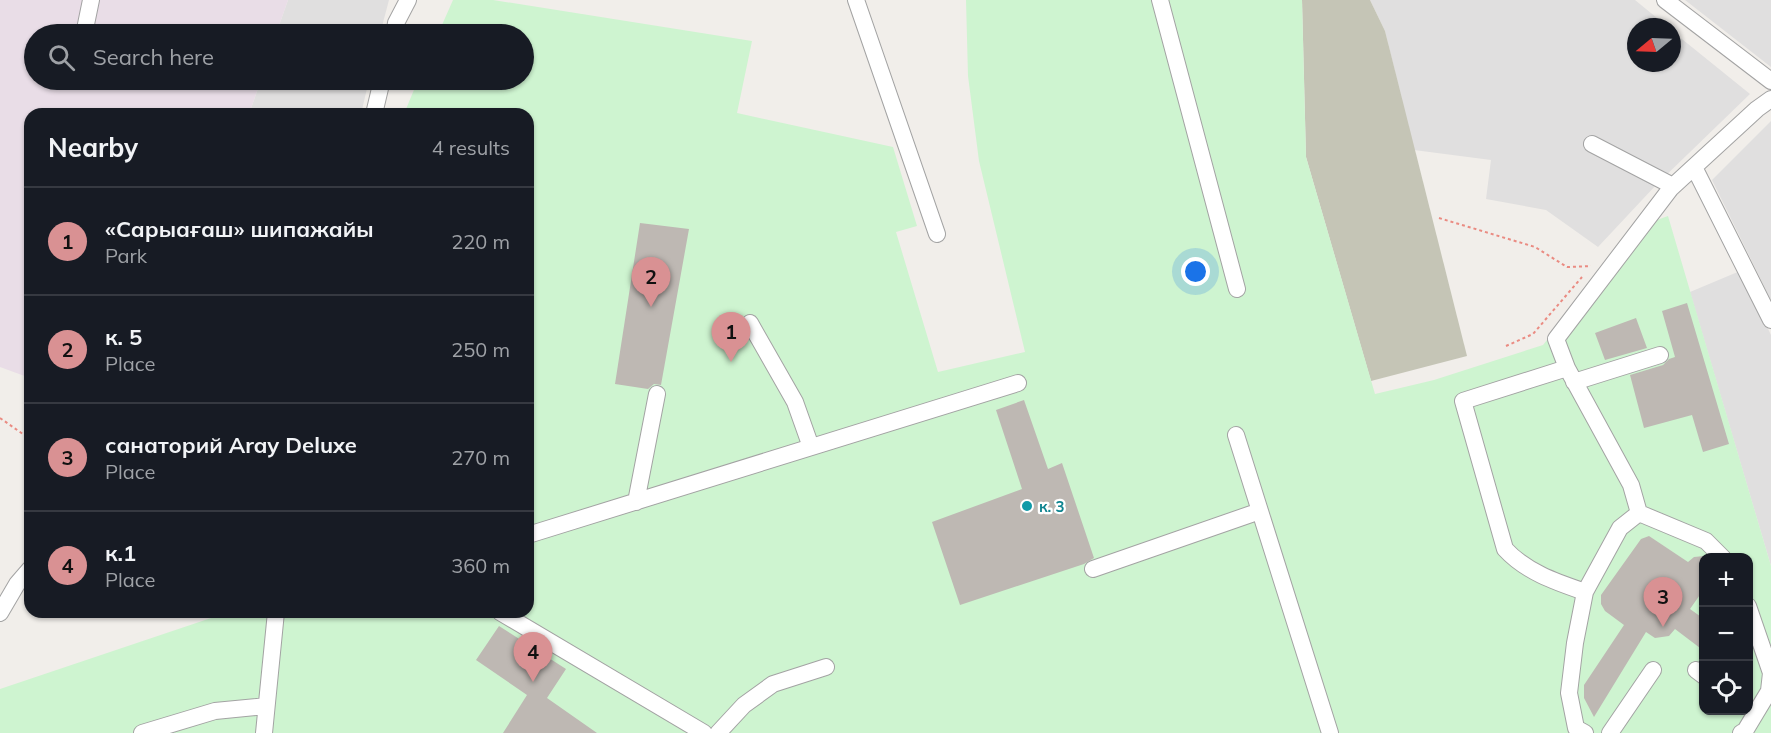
<!DOCTYPE html>
<meta charset="utf-8">
<style>
body{margin:0;font-family:Mulish,sans-serif;background:#242831;color:#f1f3f6}
.controls{position:absolute;right:18px;bottom:18px;display:grid;overflow:hidden;border-radius:12px;box-shadow:0 2px 4px #0004}
.controls button{width:54px;height:54px;display:grid;place-items:center;padding:0;border:0;border-bottom:2px solid #363941;background:#171b24;color:#f1f3f6;font:30px sans-serif}
.compass{position:absolute;left:1627px;top:18px;width:54px;height:54px;border-radius:50%;background:#171b24;box-shadow:0 2px 4px #0004;rotate:251deg}
.you{position:absolute;left:1196px;top:272px;width:21px;height:21px;margin:-15px;border:4px solid #fff;border-radius:50%;background:#1a73e8;box-shadow:0 0 0 9px #1a73e833}
.badge{display:grid;place-items:center;width:39px;height:39px;border-radius:50%;background:#d99193;color:#111;font-size:20px;font-weight:700}
.pin{position:absolute;translate:-50% -50px;filter:drop-shadow(0 2px 3px #0008)}
.pin::after{content:'';position:absolute;top:32px;width:21px;height:18px;background:inherit;clip-path:polygon(0 0,100% 0,50% 100%)}
.list{margin:0;padding:0;list-style:none}
h2{display:flex;justify-content:space-between;align-items:center;height:78px;margin:0;padding:0 24px;font-size:26px}
h2 small{font-size:20px;font-weight:400;color:#9ea1a6}
.list li{display:grid;grid-template-columns:39px 1fr auto;gap:18px;align-items:center;box-sizing:border-box;height:108px;padding:0 24px;border-top:2px solid #363941}
.list b{display:block;font-size:22px;white-space:nowrap}
.list p{margin:0;font-size:20px;white-space:nowrap;color:#9ea1a6}
.list em{font-size:20px;font-style:normal;color:#9ea1a6}
.icon{flex:none;width:33px;height:33px;fill:none;stroke:currentColor;stroke-width:2;stroke-linecap:round;stroke-linejoin:round}
.map{position:relative;flex:none;width:1771px;height:733px;overflow:hidden}
.search{position:absolute;background:#171b24;box-shadow:0 2px 4px #0004;left:24px;top:24px;width:510px;height:66px;display:flex;align-items:center;gap:15px;box-sizing:border-box;padding:0 21px;border-radius:33px;color:#9ea1a6;font-size:22px}
.panel{position:absolute;background:#171b24;box-shadow:0 2px 4px #0004;left:24px;top:108px;width:510px;height:510px;border-radius:18px}
.map>svg:first-child{display:block}
.residential{fill:#e0dfdf}
.industrial{fill:#e9dde7}
.construction{fill:#c5c5b6}
.park{fill:#cef4d0;fill-rule:evenodd}
.building{fill:#beb8b3}
.lines{fill:none;stroke-linecap:round;stroke-linejoin:round}
.minor-casing{stroke:#a3a3a3;stroke-width:18}
.path{stroke:#ea8b82;stroke-width:2;stroke-dasharray:3 3;stroke-linecap:butt}
.minor{stroke:#fff;stroke-width:16}
.culture-dot{fill:#0f9aa8;stroke:#fff;stroke-width:2}
.labels{text-anchor:middle;dominant-baseline:central;stroke-width:4.5;stroke-linejoin:round;paint-order:stroke}
.culture-label{font-size:15px;font-weight:bold;fill:#0d838f;stroke:#fff;text-anchor:start}
</style>
<div class="map">
<svg width="1771" height="733" viewBox="0 0 1771 733">
<rect width="100%" height="100%" fill="#f1eeea"/>
<!-- residential -->
<path class="residential" d="M288,0H389L380,34H276Z
M1370,0H1635L1668,27H1636V63H1672V31L1750,94L1657,184L1598,247L1546,210L1486,199L1491,160L1414,150L1385,31Z
M1685,0H1771V67Z
M261,80H369L361,114H249Z
M1771,121V300L1712,180Z
M1740,271L1771,335V566L1690,292Z"/>
<!-- industrial -->
<path class="industrial" d="M0,0H288L276,34H34V80H261L249,114H30V378L0,367Z"/>
<!-- construction -->
<path class="construction" d="M1302,0H1370L1385,31L1467,356L1371,381L1306,157Z"/>
<!-- park -->
<path class="park" d="M453,0H493L752,41L737,113L893,147L917,226L896,232L938,372L1025,352L979,161L968,76L966,0H1302L1306,157L1375,394L1434,380L1543,345L1631,233L1640,243L1657,220L1668,216L1771,566V733H0V689L223,614L224,612H528V114H404L418,80H524V34H438ZM1704,558H1748V710H1704Z"/>
<!-- building -->
<path class="building" d="M640,223L689,229L661,385L654,384L648,389L615,384Z
M1687,303L1729,444L1703,452L1692,415L1644,428L1630,375L1663,365L1669,359L1675,357L1662,311Z
M1636,318L1647,348L1605,360L1595,333Z
M1024,400L1048,469L1062,463L1094,558L1084,564L960,605L932,522L1022,489L996,410Z
M1649,536L1688,562L1694,557L1704,556V589L1690,609L1704,619V651L1675,629L1669,636L1655,638L1646,632L1594,717L1584,698V685L1624,625L1605,611L1601,604V595L1641,539Z
M499,626L566,669L547,698L597,733H503L527,695L476,660Z"/>
<g class="lines">
<defs>
<path id="minor" d="M856,0L937,234
M1160,0L1237,289
M1665,0L1771,81
M84,34L91,0
M394,34L396,23L408,0
M374,114L382,80
M1592,144L1673,186
M1694,167L1771,320
M750,323L795,402L811,447
M1567,368L1631,485L1639,513L1706,541L1723,558
M1574,382L1660,355
M1236,435L1330,733
M636,502L657,394
M528,535L1018,383
M1093,569L1260,511
M1585,592C1556,582 1526,572 1505,549L1463,401L1567,368L1556,339L1671,188L1757,109L1771,99
M500,612L704,733
M0,613L17,584L30,569
M1696,670L1704,676
M142,733L215,711L266,706
M264,733L276,612
M718,733L744,705L773,684L826,667
M1585,733L1576,728L1569,693L1575,643L1585,592L1620,528L1639,513
M1610,733L1653,670
M1741,733L1745,731L1769,691L1771,673L1748,606"/>
</defs>
<!-- minor casing -->
<use href="#minor" class="minor-casing"/>
<!-- path -->
<path class="path" d="M1439,218L1535,247L1567,267L1591,266
M1506,346L1533,334L1582,277
M0,418L30,439"/>
<!-- minor -->
<use href="#minor" class="minor"/>
</g>
<!-- markers -->
<circle class="culture-dot" cx="1027" cy="506" r="6"/>
<g class="labels">
<!-- culture labels -->
<g class="culture-label">
<text x="1039" y="506">к. 3</text>
</g>
</g>
</svg>
<div class="controls">
<button>+</button>
<button>−</button>
<button><svg class="icon" aria-label="locate" viewBox="0 0 24 24"><circle cx="12" cy="12" r="6"/><path d="M12 2v4M12 18v4M2 12h4M18 12h4"/></svg></button>
</div>
<svg class="compass" viewBox="-18 -18 36 36"><path d="M0-13l5 13h-10z" fill="#e53935"/><path d="M0 13l5-13h-10z" fill="#9ea1a6"/></svg>
<div class="you"></div>
<div class="pin badge" style="left:731px;top:362px">1</div>
<div class="pin badge" style="left:651px;top:307px">2</div>
<div class="pin badge" style="left:1663px;top:627px">3</div>
<div class="pin badge" style="left:533px;top:682px">4</div>
<div class="search"><svg class="icon" aria-label="search" viewBox="0 0 24 24"><circle cx="10" cy="10" r="6"/><path d="M15 15l6 6"/></svg>Search here</div>
<section class="panel">
<h2>Nearby<small>4 results</small></h2>
<ul class="list">
<li><span class="badge">1</span><div><b>«Сарыағаш» шипажайы</b><p>Park</p></div><em>220 m</em></li>
<li><span class="badge">2</span><div><b>к. 5</b><p>Place</p></div><em>250 m</em></li>
<li><span class="badge">3</span><div><b>санаторий Aray Deluxe</b><p>Place</p></div><em>270 m</em></li>
<li><span class="badge">4</span><div><b>к.1</b><p>Place</p></div><em>360 m</em></li>
</ul>
</section>
</div>
